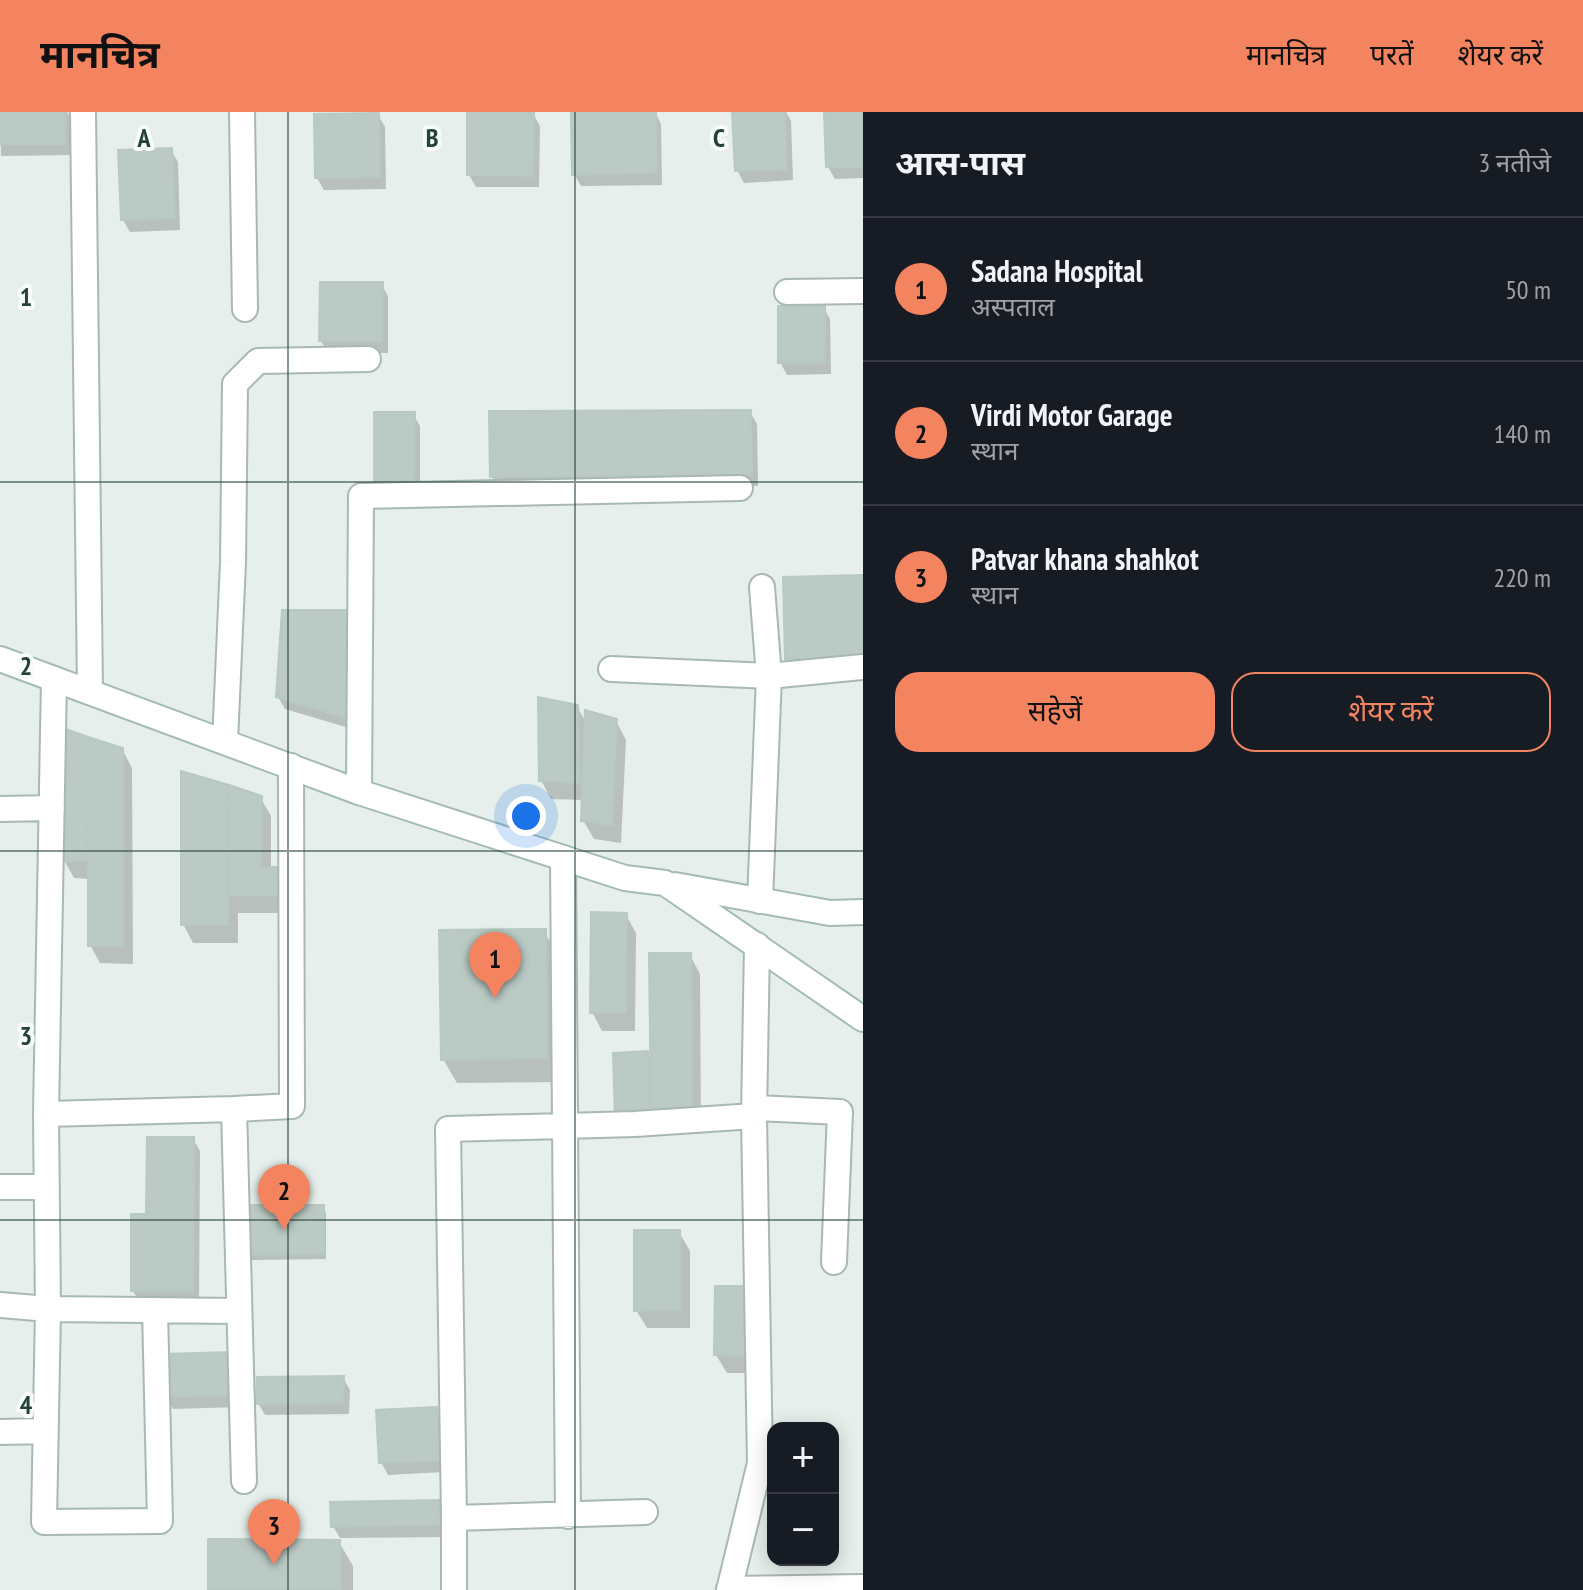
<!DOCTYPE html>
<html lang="hi">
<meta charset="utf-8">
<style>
body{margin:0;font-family:"PT Sans Narrow","Noto Sans Devanagari",sans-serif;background:#20242c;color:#f1f3f6}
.controls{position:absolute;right:24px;bottom:24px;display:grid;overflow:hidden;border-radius:16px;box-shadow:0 4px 20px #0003}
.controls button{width:72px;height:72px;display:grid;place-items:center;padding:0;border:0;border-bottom:2px solid #363941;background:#171b24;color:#f1f3f6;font:40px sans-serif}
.you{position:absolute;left:526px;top:704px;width:28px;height:28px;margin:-20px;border:6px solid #fff;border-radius:50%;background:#1a73e8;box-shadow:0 0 0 12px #1a73e833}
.badge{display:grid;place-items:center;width:52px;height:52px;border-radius:50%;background:#f4845f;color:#111;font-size:26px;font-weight:700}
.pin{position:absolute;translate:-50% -66px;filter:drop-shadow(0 2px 4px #0008)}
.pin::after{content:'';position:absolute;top:42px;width:28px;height:24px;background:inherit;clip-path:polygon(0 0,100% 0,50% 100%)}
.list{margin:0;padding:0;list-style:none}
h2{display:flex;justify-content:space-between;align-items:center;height:104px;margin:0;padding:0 32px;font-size:34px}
h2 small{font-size:26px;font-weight:400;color:#9ea1a6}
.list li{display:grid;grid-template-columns:52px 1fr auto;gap:24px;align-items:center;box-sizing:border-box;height:144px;padding:0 32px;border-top:2px solid #363941}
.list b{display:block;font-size:30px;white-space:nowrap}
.list p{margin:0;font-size:26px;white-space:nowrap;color:#9ea1a6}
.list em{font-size:26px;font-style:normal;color:#9ea1a6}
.actions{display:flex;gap:16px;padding:24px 32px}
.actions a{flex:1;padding:18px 0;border:2px solid #f4845f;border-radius:24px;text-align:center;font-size:28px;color:#f4845f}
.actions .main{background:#f4845f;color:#111}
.map{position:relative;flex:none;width:863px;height:1478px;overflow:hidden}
header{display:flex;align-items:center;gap:48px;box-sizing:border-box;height:112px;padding:0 40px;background:#f4845f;color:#111}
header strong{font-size:38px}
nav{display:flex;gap:44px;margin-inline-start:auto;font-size:28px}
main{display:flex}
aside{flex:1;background:#171b24}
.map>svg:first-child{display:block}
.shadow{fill:#0003}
.building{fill:#bbcac4;stroke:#b8c9c2;stroke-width:2}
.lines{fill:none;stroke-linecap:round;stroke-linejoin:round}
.street-casing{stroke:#a8b8b2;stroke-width:28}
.secondary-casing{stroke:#a4bbb3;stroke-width:28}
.street{stroke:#fff;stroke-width:24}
.secondary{stroke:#fff;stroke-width:24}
.grid{fill:none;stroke:#24423a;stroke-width:2;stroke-opacity:0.55}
.grid-label{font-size:26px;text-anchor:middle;font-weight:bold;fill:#24423a;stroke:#f7fbf9;stroke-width:8;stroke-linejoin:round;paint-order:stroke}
</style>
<header>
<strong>मानचित्र</strong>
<nav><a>मानचित्र</a><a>परतें</a><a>शेयर करें</a></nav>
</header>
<main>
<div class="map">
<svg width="863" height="1478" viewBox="0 0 863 1478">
<rect width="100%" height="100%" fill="#e6efeb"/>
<!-- shadow -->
<path class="shadow" d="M0,0H67L71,7V43L1,44Z
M655,0L661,12L662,73L581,74L574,62Z
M734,0H786L791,9L793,68L744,71L737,58Z
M826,0H863V66L835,67L828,55Z
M533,2L540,14L539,75H476L469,63Z
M378,3L385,15L386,77L324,78L317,66Z
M171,38L178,50L180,118L130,120L123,108Z
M381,172L388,184V241H328L321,229Z
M823,195L830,207L831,262L787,263L780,250Z
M750,300L757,312L758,374L499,376L492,364Z
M413,302L420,314V382L383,381L376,369Z
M863,465V557L794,559L787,546Z
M352,500L356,618L285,597L278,585Z
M577,595L587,612L616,609L626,628L621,731L594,727L583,708L584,688L551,687L541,668Z
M65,619L122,637L132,656L133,852L100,851L90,833L89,767L74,766L64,748Z
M183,662L260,685L271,704V757H278L289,775V801H238V831H193L183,812Z
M626,803L636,821L635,919H602L592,900Z
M544,819L558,843L560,970L457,971L443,947Z
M690,843L700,862L701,1022H664L624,1017L647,941L652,950Z
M193,1027L200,1039L199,1191H140L133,1179L148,1104Z
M323,1095L326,1101V1147L249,1148L246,1143Z
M679,1120L690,1139V1216H647L636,1198Z
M760,1195L759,1261H727L716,1243Z
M238,1254L240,1295L173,1297L166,1285Z
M343,1266L350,1278L349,1302L265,1303L258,1291Z
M435,1297L442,1309L444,1360L388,1363L381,1350Z
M438,1390L445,1402L446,1425L340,1426L333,1414Z
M339,1430L353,1454V1478H210Z"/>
<!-- building -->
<path class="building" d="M0,0H65V32H0Z
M467,0H534L533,64L467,63Z
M571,0H656L657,61L572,63Z
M732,0H785L787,57L735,59Z
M824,0H863V55H826Z
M379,1L380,65L315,66L314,2Z
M172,36L175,106L121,108L118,38Z
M320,170H383L382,230L319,229Z
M825,193V251H778V194Z
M751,298L752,363L490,365L489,299Z
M374,300H415L414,370L374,369Z
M863,463V545L785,547L783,465Z
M282,498H353L350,607L276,585Z
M538,585L578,593L580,671L539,669Z
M585,598L617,607L612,713L581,709Z
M63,616L88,625L87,749H62Z
M88,625L123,636V834H88Z
M181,659L229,673L228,813H181Z
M229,673L262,684L261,755H279V783H229Z
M591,800L627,801L626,901H590Z
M546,817L547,946L441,948L439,818Z
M649,841H691L692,1004H651Z
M648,939L649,1004L615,1006L613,941Z
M147,1025H194V1102H146Z
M242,1093H324V1142L244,1143Z
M131,1102H194L193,1179H131Z
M634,1118H680V1198L634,1199Z
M715,1174H751L750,1244L714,1243Z
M232,1240L234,1283L164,1285L162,1242Z
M344,1264L343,1291L256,1292L257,1265Z
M437,1295L439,1349L379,1351L376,1298Z
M439,1388L440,1413L331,1415L330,1390Z
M208,1427L340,1428V1478H208Z"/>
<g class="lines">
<defs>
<path id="street" d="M83,0L90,580
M242,0L245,197
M787,180L863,179
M611,557L769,564L863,555
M225,630L233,450L235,272L258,249L368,247
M359,680L361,384L740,376
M0,697L52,696
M563,746L568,1404
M760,789L769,564L762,475
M755,996L840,1000L834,1150
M46,1002L54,567
M0,1075H47
M0,1193L48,1197L239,1199
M155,1198L160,1409L44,1410L48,1197L46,1002L234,997
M0,1320L45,1319
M244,1369L234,997L292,994L291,654
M454,1406L448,1017L635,1012L754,1004
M729,1477L863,1475
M454,1478V1406L645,1400
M729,1478L760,1351L754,1004L757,833"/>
<path id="secondary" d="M0,547L359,680L625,766L665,771L863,907
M675,773L830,801L863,800"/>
</defs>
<!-- street casing -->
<use href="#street" class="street-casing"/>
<!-- secondary casing -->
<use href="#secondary" class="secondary-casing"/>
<!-- street -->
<use href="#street" class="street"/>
<!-- secondary -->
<use href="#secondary" class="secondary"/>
</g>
<!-- grid -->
<path class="grid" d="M288,0V1478M575,0V1478M0,370H863M0,739H863M0,1108H863"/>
<g class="grid-label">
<text x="144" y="35">A</text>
<text x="432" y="35">B</text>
<text x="719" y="35">C</text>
<text x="26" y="194">1</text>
<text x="26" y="563">2</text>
<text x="26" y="933">3</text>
<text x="26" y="1302">4</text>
</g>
</svg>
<div class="controls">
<button>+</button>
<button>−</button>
</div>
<div class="you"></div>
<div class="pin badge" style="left:495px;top:886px">1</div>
<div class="pin badge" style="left:284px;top:1118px">2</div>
<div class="pin badge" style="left:274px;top:1453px">3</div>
</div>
<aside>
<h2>आस-पास<small>3 नतीजे</small></h2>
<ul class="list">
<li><span class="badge">1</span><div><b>Sadana Hospital</b><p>अस्पताल</p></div><em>50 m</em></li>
<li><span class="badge">2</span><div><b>Virdi Motor Garage</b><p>स्थान</p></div><em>140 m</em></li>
<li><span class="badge">3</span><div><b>Patvar khana shahkot</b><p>स्थान</p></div><em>220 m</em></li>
</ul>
<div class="actions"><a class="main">सहेजें</a><a>शेयर करें</a></div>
</aside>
</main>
